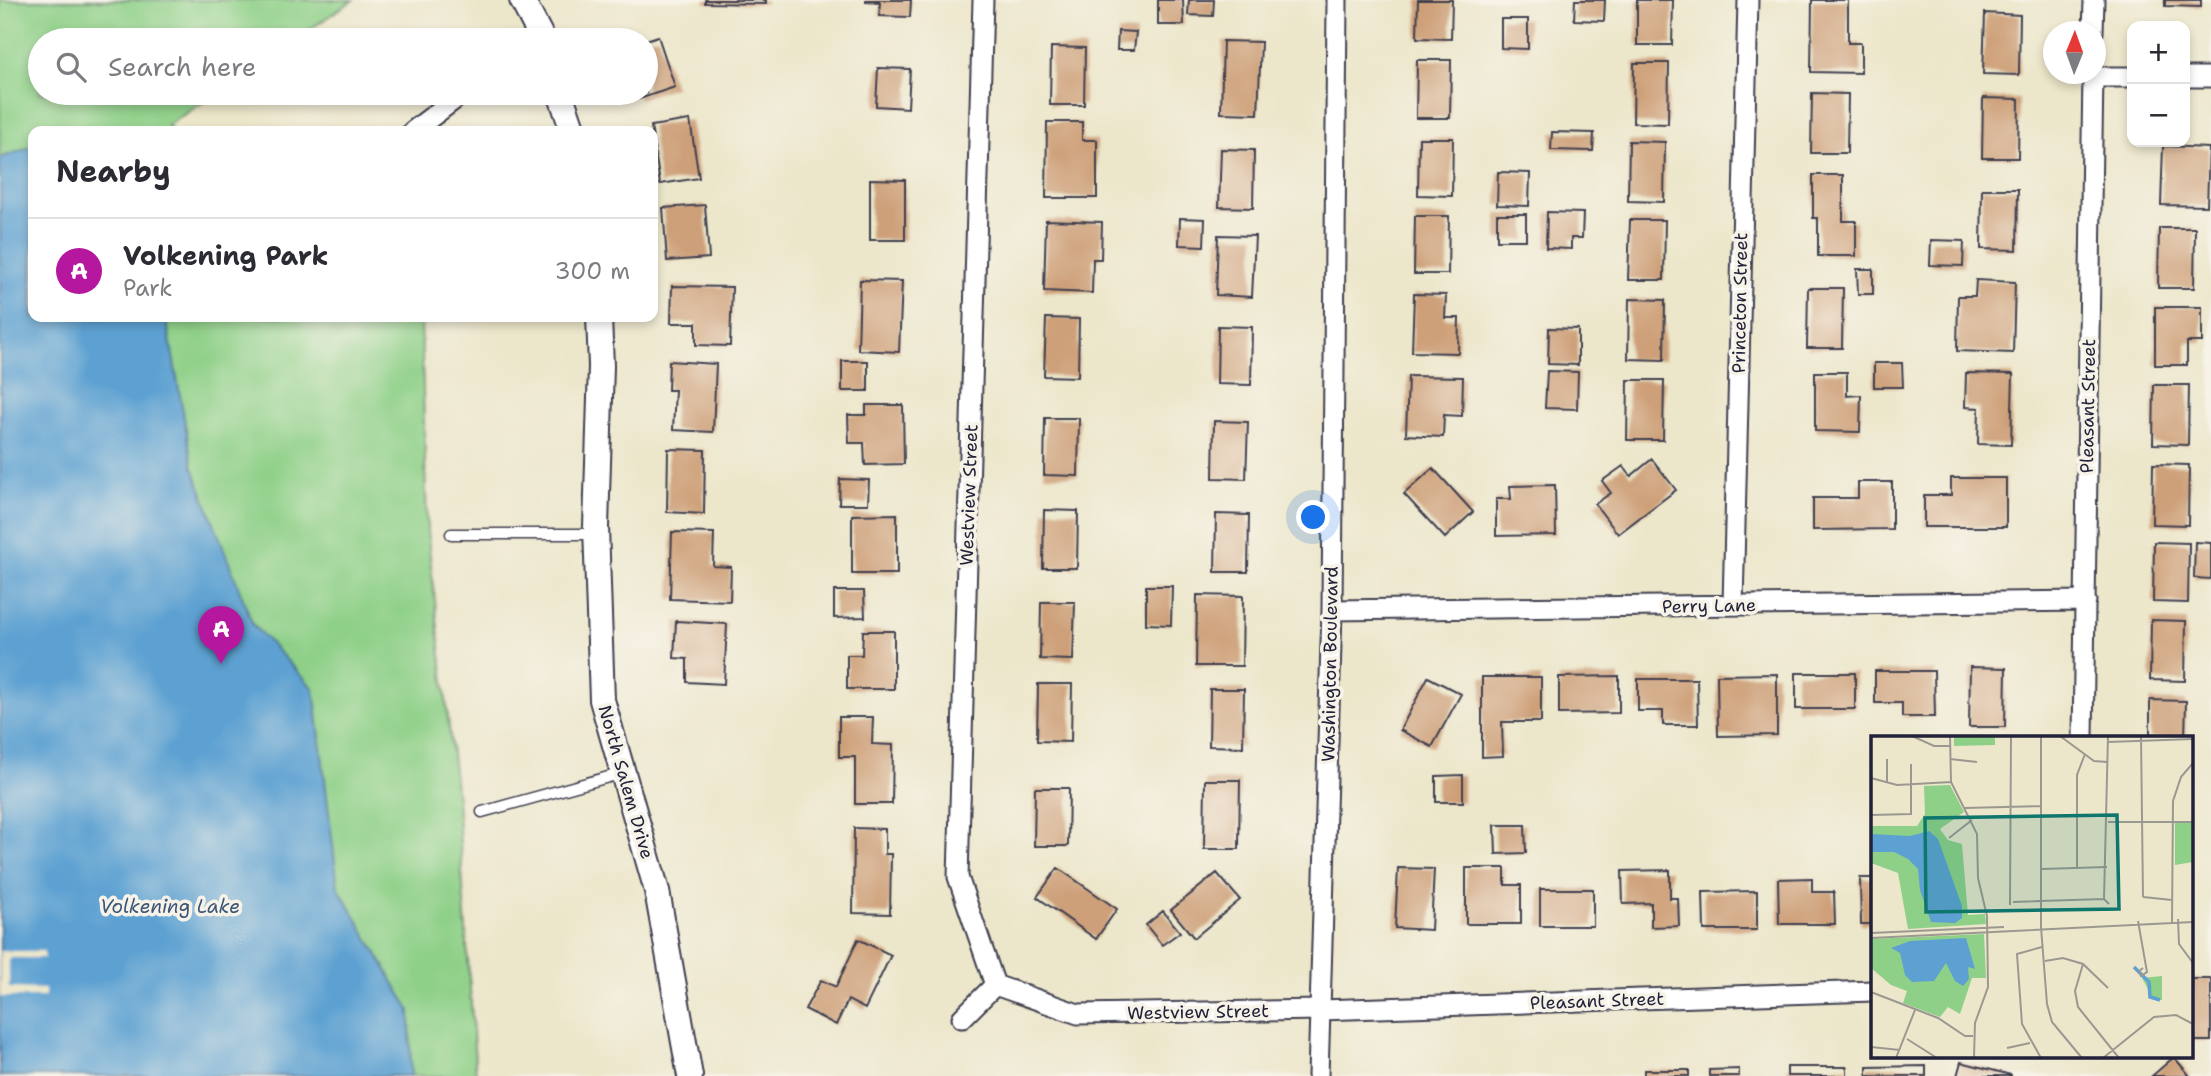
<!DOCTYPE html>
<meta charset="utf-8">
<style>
body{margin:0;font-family:"Shantell Sans",sans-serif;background:#f7f7f7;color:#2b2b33}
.controls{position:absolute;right:21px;top:21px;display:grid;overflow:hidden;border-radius:14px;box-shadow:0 4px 10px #0003}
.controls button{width:63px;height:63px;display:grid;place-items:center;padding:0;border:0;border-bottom:2px solid #e1e1e2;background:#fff;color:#2b2b33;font:35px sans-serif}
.compass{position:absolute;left:2043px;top:21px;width:63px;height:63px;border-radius:50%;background:#fff;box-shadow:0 4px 10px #0003;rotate:1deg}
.you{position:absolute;left:1314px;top:518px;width:24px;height:24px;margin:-18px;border:5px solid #fff;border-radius:50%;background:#1a73e8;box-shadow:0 0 0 10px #1a73e833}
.badge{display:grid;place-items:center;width:46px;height:46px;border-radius:50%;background:#b5179e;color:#fff;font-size:23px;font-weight:700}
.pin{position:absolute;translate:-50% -58px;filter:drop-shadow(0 2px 4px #0008)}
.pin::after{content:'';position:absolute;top:37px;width:24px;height:21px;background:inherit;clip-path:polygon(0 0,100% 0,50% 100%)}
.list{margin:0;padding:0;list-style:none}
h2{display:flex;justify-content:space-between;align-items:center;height:91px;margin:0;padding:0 28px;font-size:30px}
h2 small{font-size:23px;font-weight:400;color:#7c7c81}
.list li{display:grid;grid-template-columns:46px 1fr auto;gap:21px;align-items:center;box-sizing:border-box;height:105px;padding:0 28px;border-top:2px solid #e1e1e2}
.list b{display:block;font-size:26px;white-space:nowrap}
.list p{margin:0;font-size:23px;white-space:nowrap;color:#7c7c81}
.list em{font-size:23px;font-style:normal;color:#7c7c81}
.icon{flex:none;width:38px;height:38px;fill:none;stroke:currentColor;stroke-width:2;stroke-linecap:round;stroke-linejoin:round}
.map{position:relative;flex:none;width:2211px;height:1076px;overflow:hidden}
.search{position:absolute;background:#fff;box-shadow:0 4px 10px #0003;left:28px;top:28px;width:630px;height:77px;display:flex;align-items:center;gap:18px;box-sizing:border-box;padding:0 24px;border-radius:38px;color:#7c7c81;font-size:26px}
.panel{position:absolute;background:#fff;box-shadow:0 4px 10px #0003;left:28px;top:126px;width:630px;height:196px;border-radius:14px}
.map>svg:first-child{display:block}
.green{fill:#8ed088;stroke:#587962;stroke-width:2}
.water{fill:#5da1d2;stroke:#406286;stroke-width:2}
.pier{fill:#ece6ca}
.building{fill:#cea079}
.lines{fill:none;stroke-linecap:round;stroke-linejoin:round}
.service-casing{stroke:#403f50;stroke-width:13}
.minor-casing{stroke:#403f50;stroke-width:23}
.tertiary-casing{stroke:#403f50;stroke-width:28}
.service{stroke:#fff;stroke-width:10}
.minor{stroke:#fff;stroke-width:19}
.tertiary{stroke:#fff;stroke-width:24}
.labels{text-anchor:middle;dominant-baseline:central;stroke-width:7;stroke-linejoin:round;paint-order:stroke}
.street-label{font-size:18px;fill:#22223b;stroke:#f7f3e8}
.water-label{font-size:19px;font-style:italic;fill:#3a5577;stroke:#f7f3e8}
.inset-river{fill:none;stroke:#5da1d2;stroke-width:3.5}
.inset-road{fill:none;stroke:#9b9891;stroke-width:2}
.view{fill:#0f766e;fill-opacity:0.15;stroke:#0f766e;stroke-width:3.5}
.inset-edge{fill:none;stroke:#22223b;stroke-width:3.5}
</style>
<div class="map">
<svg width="2211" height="1076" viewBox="0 0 2211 1076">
<rect width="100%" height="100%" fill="#f7f3e8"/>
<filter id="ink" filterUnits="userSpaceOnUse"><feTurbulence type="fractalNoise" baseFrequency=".0143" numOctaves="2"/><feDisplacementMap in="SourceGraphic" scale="14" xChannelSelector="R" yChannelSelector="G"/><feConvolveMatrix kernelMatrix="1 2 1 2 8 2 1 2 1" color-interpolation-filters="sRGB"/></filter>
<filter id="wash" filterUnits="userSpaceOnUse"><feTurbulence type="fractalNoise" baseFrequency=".00686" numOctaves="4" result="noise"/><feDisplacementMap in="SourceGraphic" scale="28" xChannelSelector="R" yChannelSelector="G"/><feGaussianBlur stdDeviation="1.57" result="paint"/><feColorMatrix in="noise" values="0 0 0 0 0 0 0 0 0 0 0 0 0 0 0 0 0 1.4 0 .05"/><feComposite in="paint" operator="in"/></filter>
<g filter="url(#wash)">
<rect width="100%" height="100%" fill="#ece6ca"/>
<!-- green -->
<path class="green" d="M0,0H353L294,40H40V93H217L168,125L172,131H33V317H369L378,327L396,317H421L427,529L457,799L476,1076H0Z"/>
<!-- water -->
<path class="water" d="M33,146V317H166L193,468L253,625L314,689L338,887L410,1010L411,1076H0V158Z"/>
<!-- pier -->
<path class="pier" d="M0,951H44V958H9V988L45,989V997H0Z"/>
<g id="blocks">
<!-- building -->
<path class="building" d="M705,0H766V4L705,3Z
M866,0H911L910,17L879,16L880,3L866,2Z
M1158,0H1183L1184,25H1158Z
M1189,0H1214L1213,16L1188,15Z
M1418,0H1452L1451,39L1417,38Z
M1575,0H1605L1604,21L1574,20Z
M1637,0H1673L1672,45H1637Z
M1812,0H1848V43H1861V73L1811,72Z
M2165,0H2201V7L2165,6Z
M1985,13L2020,15L2019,75L1983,74Z
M1501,19H1528V49L1501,48Z
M1118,31L1136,32L1134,50H1117Z
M658,36L675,87L639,99L637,93H646V40Z
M1223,41L1261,42L1258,114L1221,113Z
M1051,47L1085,48L1084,105H1050Z
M1417,60H1451L1450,118H1416Z
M1634,63H1669L1668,124L1633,123Z
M878,68L910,69L908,108L876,106Z
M1812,93L1848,94L1847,153H1811Z
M1983,98L2019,99L2018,158H1982Z
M690,120L699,178L660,184L651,126Z
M1047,122H1082V140H1097V198H1046Z
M1552,132L1594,133L1593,151L1551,150Z
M1419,138H1453L1452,196L1418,195Z
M1629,141L1665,142L1664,202L1628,201Z
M2163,146L2209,148L2207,206L2161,205Z
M1221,149L1254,150L1253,208L1219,207Z
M1498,172L1530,173L1529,206L1497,205Z
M1813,175H1843V221H1856V256H1818V218H1813Z
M870,179L905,180V240H870Z
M1982,189H2018L2017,250L1981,249Z
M705,205L709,258L667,261L663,208Z
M1547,212L1583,213L1582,238H1571V249L1546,248Z
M1497,214H1526V240H1497Z
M1415,216H1449L1448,274H1414Z
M1180,218L1205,219L1204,246L1179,245Z
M1046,220L1102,222L1101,259H1093L1092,293L1044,291Z
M1630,220H1665L1664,280H1628Z
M2159,228H2195L2194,288H2158Z
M1218,235L1255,236L1252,297L1216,295Z
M1931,240L1964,241L1963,266L1930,265Z
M1857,269H1873V294H1858Z
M860,280L902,281L899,352L858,350Z
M1976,280L2015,282L2013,353L1957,351L1958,296H1975Z
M672,286L732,287L730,346L696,345V323H671Z
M1808,288H1843L1842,348H1807Z
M1414,294L1446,295L1445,318H1459L1458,353L1412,352Z
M1629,299L1665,300L1664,360L1628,359Z
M2155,307H2202V342H2187V365H2155Z
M1046,318L1079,319L1078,377L1044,376Z
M1218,326L1252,327L1251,385L1217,384Z
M1549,328L1578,329V365L1548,364Z
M669,361L716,364L713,432L673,430L675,390H668Z
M842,361H868V391H842Z
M1874,363H1902L1903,387H1874Z
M1547,371L1578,372L1577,409L1545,408Z
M1815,372H1847V396L1861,395L1860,432L1815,431Z
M1966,373L2013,374L2011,445L1978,444L1979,408L1965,407Z
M1408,376L1463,377L1462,416L1444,415L1443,437L1406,435Z
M1628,380H1664L1663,440H1627Z
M2154,385H2189L2188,445L2153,444Z
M866,405H903L904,464L865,465L864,443H849L848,415H866Z
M1045,418H1079L1078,476L1044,475Z
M1214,421L1248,422L1246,479L1213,478Z
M668,449L705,450L704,514L667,512Z
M1652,459L1676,490L1618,534L1595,504L1611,493L1602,481L1623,466L1631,476Z
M2153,464L2189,465L2188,525L2152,524Z
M1433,468L1473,512L1445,538L1404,494Z
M1951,478H2006V527H1924V495H1951Z
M840,479L869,480L868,504H839Z
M1858,482H1892V529L1813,530V498H1858Z
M1555,485L1556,535L1496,536V499H1511L1510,486Z
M1044,510L1078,511L1077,568H1043Z
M897,514V574H852V515Z
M1216,514L1249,515L1248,572H1215Z
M672,532L714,533L713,566L731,567L730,601L670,599Z
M2154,542L2189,543L2188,603L2153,602Z
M2195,542L2211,543V579L2194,578Z
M1146,586H1172L1171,625L1146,624Z
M834,591H864L865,617L834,618Z
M1197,595L1243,596L1242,666H1196Z
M1041,602H1075L1073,660L1040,659Z
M2151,620L2186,621L2185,681L2150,680Z
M676,621L727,624L724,684L687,682V659L674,658Z
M863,631H894V689H847V655H862Z
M1970,667L2006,668L2005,727H1969Z
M1875,671H1934L1935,717H1902V703H1875Z
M1796,673H1855V709H1796Z
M1777,674V735L1718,736L1717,675Z
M1619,676V713L1559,714V677Z
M1428,677L1461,694L1432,747L1400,730Z
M1482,677H1541V722H1502L1503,756L1482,757Z
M1638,679H1697L1698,725H1663V711H1638Z
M1038,684H1072L1071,742L1037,741Z
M1210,689H1244L1243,747L1209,746Z
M2150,700L2186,701L2185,738H2150Z
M839,717H873L872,744L893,745L892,804H855V757H839Z
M1463,775V802H1436V776Z
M1205,780H1240L1239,849H1204Z
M1035,788H1069L1068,846H1034Z
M1495,825H1525L1526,853L1496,854Z
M854,828L885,829V854H891L890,914L853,913Z
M1058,868L1117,909L1096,939L1037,897Z
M1398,868L1434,869L1431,930L1395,928Z
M1466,868H1505V885H1521V924H1466Z
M1670,870V898H1678L1679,926L1651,927V903L1623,904L1622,871Z
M1217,873L1240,900L1194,938L1171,910Z
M1812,878V892H1834L1835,924H1779L1778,879Z
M1860,878H1873V924H1861Z
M1540,889H1593V926H1540Z
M1757,891V930H1704L1703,892Z
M1163,911L1180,932L1162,945L1146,925Z
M858,939L891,955L865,1009L848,1000L836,1025L805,1009L821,980L836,987Z
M2192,979H2211V1041H2192Z
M2174,1057L2190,1076H2152Z
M1961,1062L2011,1075V1076H1957Z
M1926,1066V1076H1867V1067Z
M1787,1067H1847V1076H1787Z
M1739,1069V1076H1709V1070Z
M1644,1070H1689V1076H1644Z"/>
</g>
</g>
<g filter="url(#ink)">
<use href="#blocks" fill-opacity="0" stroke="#403f50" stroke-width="2"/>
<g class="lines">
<defs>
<path id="service" d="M451,534H596
M482,812L623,773"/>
<path id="minor" d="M2093,32L2094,0
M2093,77H2132
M2185,77H2211
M413,131L463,93
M1733,605L1748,0
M1332,610L2086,601
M2083,738L2093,74
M995,985L1078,1014L1321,1010L1873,991
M962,1018L995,985L958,877L983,0
M1318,1076L1332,610L1337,0"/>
<path id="tertiary" d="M522,0L543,40
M560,93L573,131
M599,317L601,366L596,527L602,700L657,891L690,1076"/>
</defs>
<!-- service casing -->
<use href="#service" class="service-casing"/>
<!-- minor casing -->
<use href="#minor" class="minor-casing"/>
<!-- tertiary casing -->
<use href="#tertiary" class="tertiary-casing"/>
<!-- service -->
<use href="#service" class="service"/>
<!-- minor -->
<use href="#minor" class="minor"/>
<!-- tertiary -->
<use href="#tertiary" class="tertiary"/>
</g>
</g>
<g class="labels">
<!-- street labels -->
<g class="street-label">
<text transform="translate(1740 303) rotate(-89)">Princeton Street</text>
<text transform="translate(2088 406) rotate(-89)">Pleasant Street</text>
<text transform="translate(969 495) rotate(-88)">Westview Street</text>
<text transform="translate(1709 606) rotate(-1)">Perry Lane</text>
<text transform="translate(1330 664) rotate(-89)">Washington Boulevard</text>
<text transform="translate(626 782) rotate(74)">North Salem Drive</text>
<text transform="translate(1597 1001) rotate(-2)">Pleasant Street</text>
<text transform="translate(1198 1012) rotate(-1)">Westview Street</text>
</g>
<!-- water labels -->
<g class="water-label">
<text x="170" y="906">Volkening Lake</text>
</g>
</g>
<!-- overview -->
<g transform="translate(1871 736)">
<rect width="322" height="322" fill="#ece6ca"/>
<path d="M83,0H124V9L83,10ZM79,49L93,76L69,93L77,104L91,108L97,179L114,178L115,188L37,193L27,137L0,127V90H46L54,78L53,50ZM304,87H322V126L304,129ZM113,198L115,242H101L89,278L77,271L69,281L32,267L36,255L20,249L0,232V203ZM291,240V264H283L271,242Z" fill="#8ed088"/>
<path d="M58,95L67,103L91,170V182L84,187L60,186L49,154L47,133L37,123L23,116H0V98L39,100ZM95,202L104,233L97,231L98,243L92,250L84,245L75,227L63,245L41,246L34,239L29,217L20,212L39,205Z" fill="#5da1d2"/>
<path class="inset-river" d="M263,231L278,246L279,261L289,264"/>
<path class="inset-road" d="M41,0L63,10H79M79,0L80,46L106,98L107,142L116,180L117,251L104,287L103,322M170,0V191L176,268L181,286L211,322M189,0L223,25L236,26M237,0L233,163L238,168M270,0L272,161M237,6L322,3M16,23V47M79,23L106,26M0,42L26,49L80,46M94,72L170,70M0,79L40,78V28M237,86H322M78,102L101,84M206,132V39L214,18M171,133L236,131M272,161L301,164M142,166L233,163M139,169L140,0M307,183L308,208L322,227M267,185L276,236L270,240L268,235L272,232M301,187L302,65L310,41L322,27M0,197L133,191M0,202L322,186M174,225L192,222L212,228L237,252M212,228L204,255L207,271L248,322M0,256L67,282L94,300H102M36,303L66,322M0,311L29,314M136,312L159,307M25,322L44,274M170,322L151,288L146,218L171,211M232,322L283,281L305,279L322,288"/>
<path class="view" d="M246,79L248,173L55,176L54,82Z"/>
<rect width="322" height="322" class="inset-edge"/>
</g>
</svg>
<div class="controls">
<button>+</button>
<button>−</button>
</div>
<svg class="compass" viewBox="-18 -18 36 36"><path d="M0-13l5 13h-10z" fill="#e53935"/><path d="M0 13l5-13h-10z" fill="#7c7c81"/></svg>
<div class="you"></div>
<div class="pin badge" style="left:221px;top:664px">A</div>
<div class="search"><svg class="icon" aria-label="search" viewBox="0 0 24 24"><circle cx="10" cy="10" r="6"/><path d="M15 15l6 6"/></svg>Search here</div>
<section class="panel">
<h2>Nearby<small></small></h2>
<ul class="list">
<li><span class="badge">A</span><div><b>Volkening Park</b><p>Park</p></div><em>300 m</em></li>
</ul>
</section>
</div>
